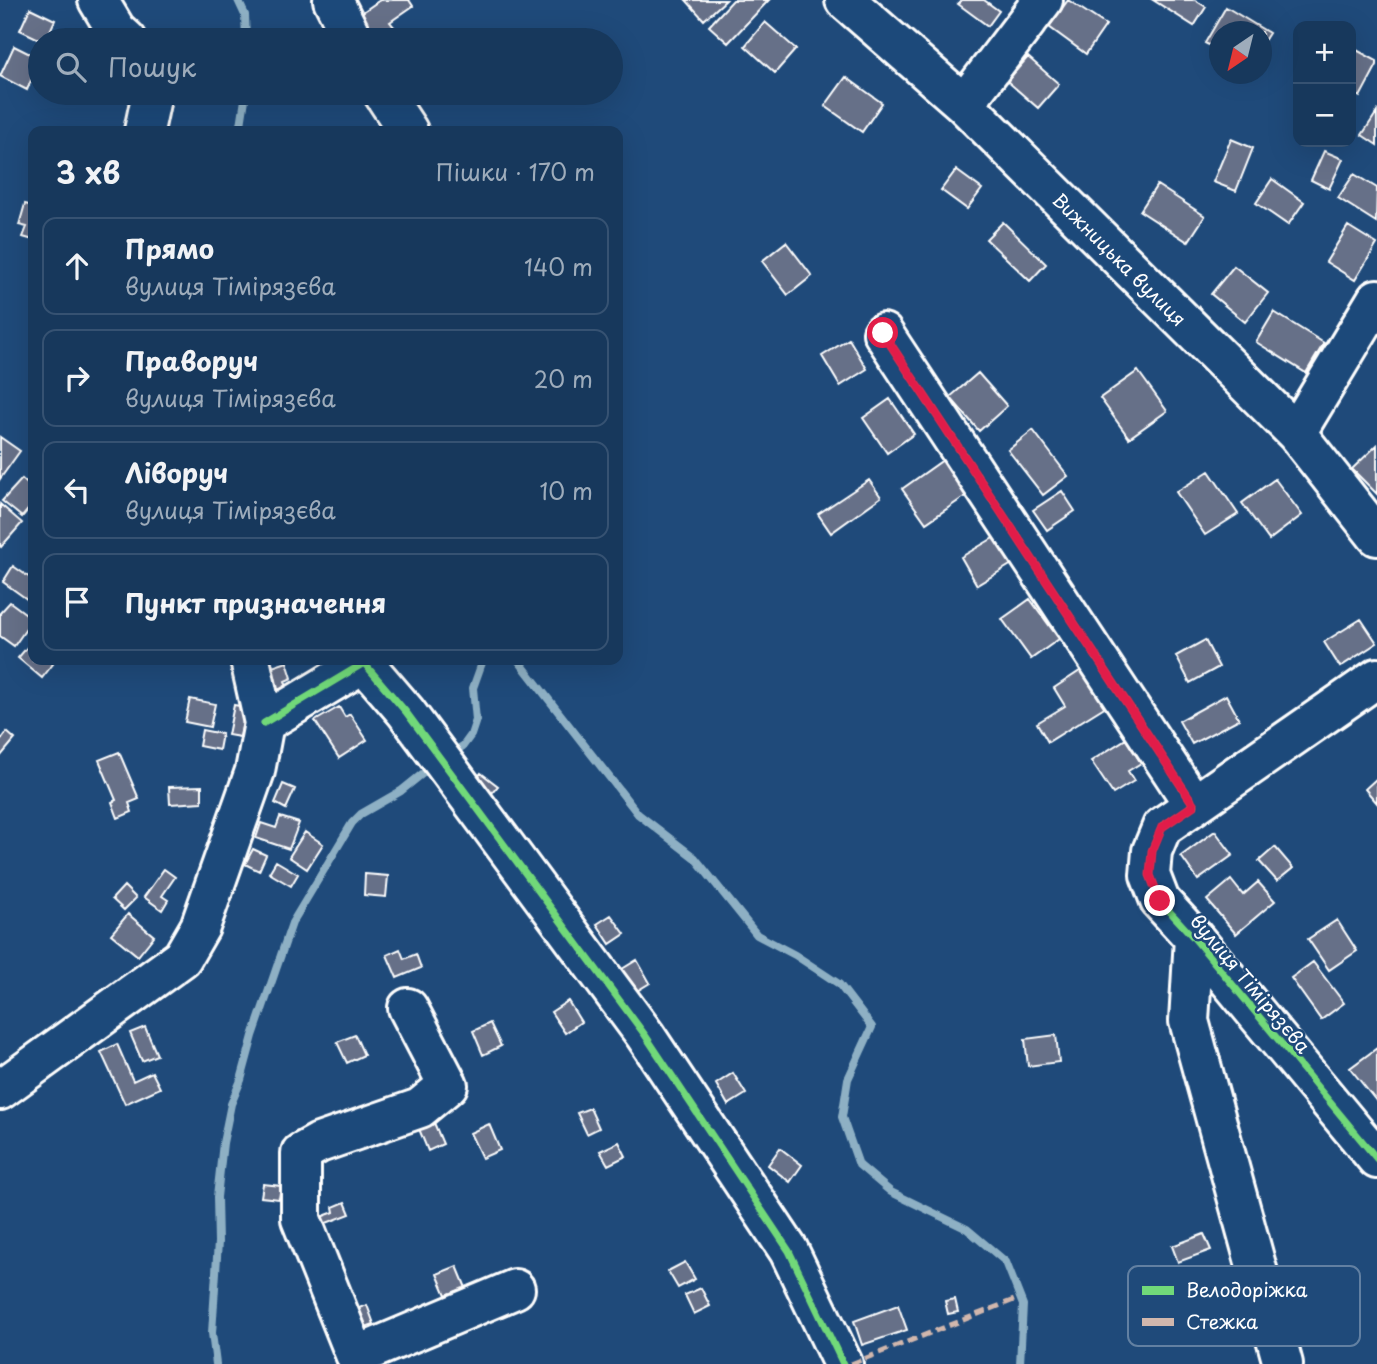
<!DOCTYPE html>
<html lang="uk">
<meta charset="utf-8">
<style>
body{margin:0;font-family:"Playpen Sans",sans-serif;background:#203f62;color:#f1f3f6}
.controls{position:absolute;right:21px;top:21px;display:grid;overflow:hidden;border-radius:14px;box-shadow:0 7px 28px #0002}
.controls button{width:63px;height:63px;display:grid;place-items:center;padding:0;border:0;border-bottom:2px solid #365272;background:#17385c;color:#f1f3f6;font:35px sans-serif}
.compass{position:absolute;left:1209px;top:21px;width:63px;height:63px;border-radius:50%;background:#17385c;box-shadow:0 7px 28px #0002;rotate:215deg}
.stop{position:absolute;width:21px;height:21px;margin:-16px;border:5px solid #e11d48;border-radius:50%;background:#fff}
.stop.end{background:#e11d48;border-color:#fff;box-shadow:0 2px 7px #0008}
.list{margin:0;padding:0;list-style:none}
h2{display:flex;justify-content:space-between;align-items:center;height:91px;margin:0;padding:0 28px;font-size:30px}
h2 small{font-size:23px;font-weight:400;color:#9eacbb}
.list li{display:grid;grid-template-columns:46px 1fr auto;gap:21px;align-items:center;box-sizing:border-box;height:98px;margin:0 14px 14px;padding:0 14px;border:2px solid #365272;border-radius:14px}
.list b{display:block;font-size:26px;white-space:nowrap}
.list p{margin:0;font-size:23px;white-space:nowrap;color:#9eacbb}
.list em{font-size:23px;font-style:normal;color:#9eacbb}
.icon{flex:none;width:38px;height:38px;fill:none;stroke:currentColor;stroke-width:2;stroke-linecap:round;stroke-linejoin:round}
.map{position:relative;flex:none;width:1377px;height:1364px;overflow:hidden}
.search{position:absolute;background:#17385c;box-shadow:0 7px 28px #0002;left:28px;top:28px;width:595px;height:77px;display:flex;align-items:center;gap:18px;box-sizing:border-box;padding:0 24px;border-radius:38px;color:#9eacbb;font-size:26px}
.panel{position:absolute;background:#17385c;box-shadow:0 7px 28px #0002;left:28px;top:126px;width:595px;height:539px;border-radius:14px}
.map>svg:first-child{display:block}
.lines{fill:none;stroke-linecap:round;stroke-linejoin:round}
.stream{stroke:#8eb0c4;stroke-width:8}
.building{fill:#666f88;stroke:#fff;stroke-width:2}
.minor-casing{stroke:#fff;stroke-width:44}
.minor{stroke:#1f4a7a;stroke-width:38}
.quiet{stroke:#d1b7ad;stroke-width:5;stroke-dasharray:10 5;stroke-linecap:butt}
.cycleway-casing{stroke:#1f4a7a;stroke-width:11}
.cycleway{stroke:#71d979;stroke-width:7}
.route{stroke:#e11d48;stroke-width:9}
.labels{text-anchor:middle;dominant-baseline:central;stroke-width:5;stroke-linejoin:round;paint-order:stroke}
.street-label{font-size:19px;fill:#fff;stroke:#1f4a7a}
.key{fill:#1f4a7a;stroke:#6280a2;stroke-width:2}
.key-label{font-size:19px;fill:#fff}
</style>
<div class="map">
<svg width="1377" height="1364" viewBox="0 0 1377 1364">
<rect width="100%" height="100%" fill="#1f4a7a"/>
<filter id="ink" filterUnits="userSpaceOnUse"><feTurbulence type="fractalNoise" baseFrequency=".0143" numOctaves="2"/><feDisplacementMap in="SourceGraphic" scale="14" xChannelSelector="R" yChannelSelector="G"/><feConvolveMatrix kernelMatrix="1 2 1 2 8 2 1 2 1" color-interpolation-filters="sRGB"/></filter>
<g filter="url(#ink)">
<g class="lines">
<!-- stream -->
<path class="stream" d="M238,0L245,15L246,40
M243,131L241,125L246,93
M518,660L638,814L695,858L757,935L795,955L839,984L872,1027L848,1079L842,1117L859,1165L891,1192L967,1229L1006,1262L1023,1305L1020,1364
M450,754L463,746L471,735L476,720L473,688L483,660
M216,1364L212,1333L218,1242L217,1197L223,1143L231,1104L241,1080L253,1036L292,923L352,823L361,814L401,791L432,766"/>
</g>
<!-- building -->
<path class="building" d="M380,0H409L413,6L390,22L395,28L375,40L357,16Z
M686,0H726L704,20Z
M733,0H769L728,43L709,26Z
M962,0H984L999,11L988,26L958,4Z
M1068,0L1106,25L1086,54L1049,27Z
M1153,0H1195L1206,7L1194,26Z
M1226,7L1269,33L1262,44V32H1220V51L1205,43Z
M30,8L55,20L46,40H41L20,30Z
M765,22L796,49L775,73L745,46Z
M14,46L40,59L27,90L0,76Z
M1351,47L1377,61V65L1360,97L1351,92Z
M1028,57L1059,84L1038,108L1007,81Z
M846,77L882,103L862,132L825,106Z
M338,93H365L342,102Z
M1377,112V145L1362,135Z
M1231,139L1253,148L1236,191L1213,182Z
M1324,151L1343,159L1329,189L1311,180Z
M956,170L982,189L967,209L941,190Z
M1354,174L1377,188L1376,222L1338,198Z
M1272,179L1304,202L1288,225L1256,203Z
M1157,185L1205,216L1188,242L1140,211Z
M25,204L33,206V240L23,237L27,227L19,225Z
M1003,222L1046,264L1030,281L986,239Z
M1348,226L1377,244L1355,280L1326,262Z
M786,242L812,276L788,295L762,261Z
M1234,266L1268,293L1245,322L1211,294Z
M1274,312L1324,343L1306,373L1256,342Z
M849,339L867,369L840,386L822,356Z
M1138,371L1167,411L1129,438L1100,398Z
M978,373L1007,406L979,431L950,397Z
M890,399L914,434L887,453L863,418Z
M1033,430L1068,476L1043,495L1008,450Z
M0,437L20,451L0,479Z
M1377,445V494L1352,469Z
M943,460L967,495L926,523L902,489Z
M1209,471L1238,514L1205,535L1176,492Z
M22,479L33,489V504L22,517L2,501Z
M1275,479L1302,515L1269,540L1242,503Z
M869,480L881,497L831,533L818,514Z
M1062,491L1075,511L1047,530L1033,510Z
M0,504L22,523L1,547L0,546Z
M995,537L1012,564L977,585L961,557Z
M13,566L33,580V599L31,602L3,582Z
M1030,599L1059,639L1031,659L1002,619Z
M10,602L33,619L14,646L0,636V613Z
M1361,619L1377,643L1340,667L1324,642Z
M1205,640L1219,667L1190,683L1176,656Z
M29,645L33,648V660H47L53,664L42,678L18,658Z
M287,662L292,678L285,681L287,687L271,692L263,670Z
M1083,669L1106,706L1048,742L1037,723L1065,706L1054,688Z
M1226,695L1239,719L1192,744L1179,721Z
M190,699L215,704L210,727L185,722Z
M234,705L246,707L240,737L228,735Z
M339,707L345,717L350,714L367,740L339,758L315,721Z
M202,730L222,734L219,750L199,746Z
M7,732L15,739L0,757V737L2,739Z
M1126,739L1141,763L1128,771L1134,781L1113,794L1091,761Z
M119,752L139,799L129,803L132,812L118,818L112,802L116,800L99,760Z
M481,773L498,786L486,800L470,787Z
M1377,778V803L1365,789Z
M283,784L295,789L286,809L275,803Z
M202,786V802L170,804L169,787Z
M280,817L299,823L289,849L256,838L261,823L276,828Z
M1215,831L1233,855L1198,880L1181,856Z
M305,832L323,844L307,869L289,857Z
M1275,847L1293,868L1277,881L1259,861Z
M253,849L266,855L259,871L245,864Z
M276,861L298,874L291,886L269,873Z
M164,869L175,877L162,896L168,900L162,910L144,897Z
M365,874L388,876L386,897L364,895Z
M1231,880L1243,895L1258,882L1275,901L1236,934L1207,900Z
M124,886L136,898L124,910L112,899Z
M128,914L154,936L138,956L111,934Z
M611,915L625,934L610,944L597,924Z
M1337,920L1357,951L1329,970L1308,939Z
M400,949L404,959L416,954L421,968L397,978L387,955Z
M637,960L650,983L635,992L622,969Z
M1313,962L1344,1003L1321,1020L1291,978Z
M568,1001L581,1022L565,1033L551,1012Z
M490,1023L501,1046L483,1055L473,1031Z
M145,1027L157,1055L142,1061L130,1033Z
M355,1035L364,1055L347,1063L337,1042Z
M1056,1035L1059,1062L1028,1066L1025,1039Z
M117,1044L133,1081L152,1072L160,1088L125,1104L101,1052Z
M1377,1048V1102L1350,1068Z
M733,1073L746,1094L728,1105L716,1084Z
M590,1108L599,1128L587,1134L577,1113Z
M432,1118L443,1144L428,1151L417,1124Z
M489,1124L500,1150L482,1158L470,1133Z
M619,1142L626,1156L608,1165L600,1151Z
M780,1148L802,1165L790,1182L768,1165Z
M263,1184L281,1186L279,1199L261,1197Z
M345,1202L350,1214L321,1225L318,1218L334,1212L333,1207Z
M1204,1234L1211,1250L1178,1262L1172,1246Z
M685,1262L695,1279L678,1288L668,1271Z
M457,1266L466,1288L446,1295L437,1274Z
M701,1288L710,1306L694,1314L685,1295Z
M955,1299L958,1312L948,1314L945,1301Z
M367,1305L374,1324L360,1329L353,1310Z
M898,1305L907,1330L862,1345L854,1321Z"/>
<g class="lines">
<defs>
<path id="minor" d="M98,0L116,30L127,40
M333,0L353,40
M845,0L964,104L1296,433L1377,536
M383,93L408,131
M964,104L1043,0
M144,131L152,93
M883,333L1194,805L1162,827L1152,851L1150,875L1160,901L1194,938L1377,1159
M1296,433L1377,299
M264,723L364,663L406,712L645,1035L789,1251L843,1364
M1194,805L1377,678
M1194,938L1189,1021L1283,1364
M0,1090L182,958L200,927L255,771L264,723L250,660
M356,1356L515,1289
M359,1364L301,1219V1153L319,1143L420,1108L448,1085L408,1008"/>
</defs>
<!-- minor casing -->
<use href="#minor" class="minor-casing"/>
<!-- minor -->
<use href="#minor" class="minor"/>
<!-- quiet -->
<path class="quiet" d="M851,1364L1014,1300"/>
<defs>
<path id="cycleway" d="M883,333L1194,805L1162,827L1152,851L1150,875L1160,901L1194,938L1377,1159
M264,723L364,663L406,712L645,1035L789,1251L843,1364"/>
</defs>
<!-- cycleway casing -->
<use href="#cycleway" class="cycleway-casing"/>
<!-- cycleway -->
<use href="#cycleway" class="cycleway"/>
</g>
</g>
<g class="lines" filter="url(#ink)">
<!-- route -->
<path class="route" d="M883,333L1194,805L1162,827L1152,851L1150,875L1160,901"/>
</g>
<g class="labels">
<!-- street labels -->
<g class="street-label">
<text transform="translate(1120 259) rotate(45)">Вижницька вулиця</text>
<text transform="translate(1251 983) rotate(50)">вулиця Тімірязєва</text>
</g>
</g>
<!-- legend -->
<rect x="1128" y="1266" width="232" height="80" rx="10" class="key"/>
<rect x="1142" y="1286" width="32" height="9" fill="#71d979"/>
<rect x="1142" y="1318" width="32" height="8" fill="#d1b7ad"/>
<g class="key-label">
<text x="1186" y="1297">Велодоріжка</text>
<text x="1186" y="1329">Стежка</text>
</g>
</svg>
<div class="controls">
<button>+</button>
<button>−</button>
</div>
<svg class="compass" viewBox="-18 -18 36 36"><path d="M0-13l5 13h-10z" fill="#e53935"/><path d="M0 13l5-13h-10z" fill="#9eacbb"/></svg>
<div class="stop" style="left:883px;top:333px"></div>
<div class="stop end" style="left:1160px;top:901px"></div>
<div class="search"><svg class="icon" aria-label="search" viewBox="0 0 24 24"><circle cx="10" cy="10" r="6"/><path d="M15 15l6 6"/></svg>Пошук</div>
<section class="panel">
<h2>3 хв<small>Пішки · 170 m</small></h2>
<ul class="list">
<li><svg class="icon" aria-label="ahead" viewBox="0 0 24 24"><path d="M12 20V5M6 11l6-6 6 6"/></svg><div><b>Прямо</b><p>вулиця Тімірязєва</p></div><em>140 m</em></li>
<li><svg class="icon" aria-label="right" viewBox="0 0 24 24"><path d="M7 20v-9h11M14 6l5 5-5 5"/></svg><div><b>Праворуч</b><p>вулиця Тімірязєва</p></div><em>20 m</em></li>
<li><svg class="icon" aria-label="left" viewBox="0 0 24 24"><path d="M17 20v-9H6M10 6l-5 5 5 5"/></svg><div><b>Ліворуч</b><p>вулиця Тімірязєва</p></div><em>10 m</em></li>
<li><svg class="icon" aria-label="arrive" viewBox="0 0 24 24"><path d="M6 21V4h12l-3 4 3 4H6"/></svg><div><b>Пункт призначення</b></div></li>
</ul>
</section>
</div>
